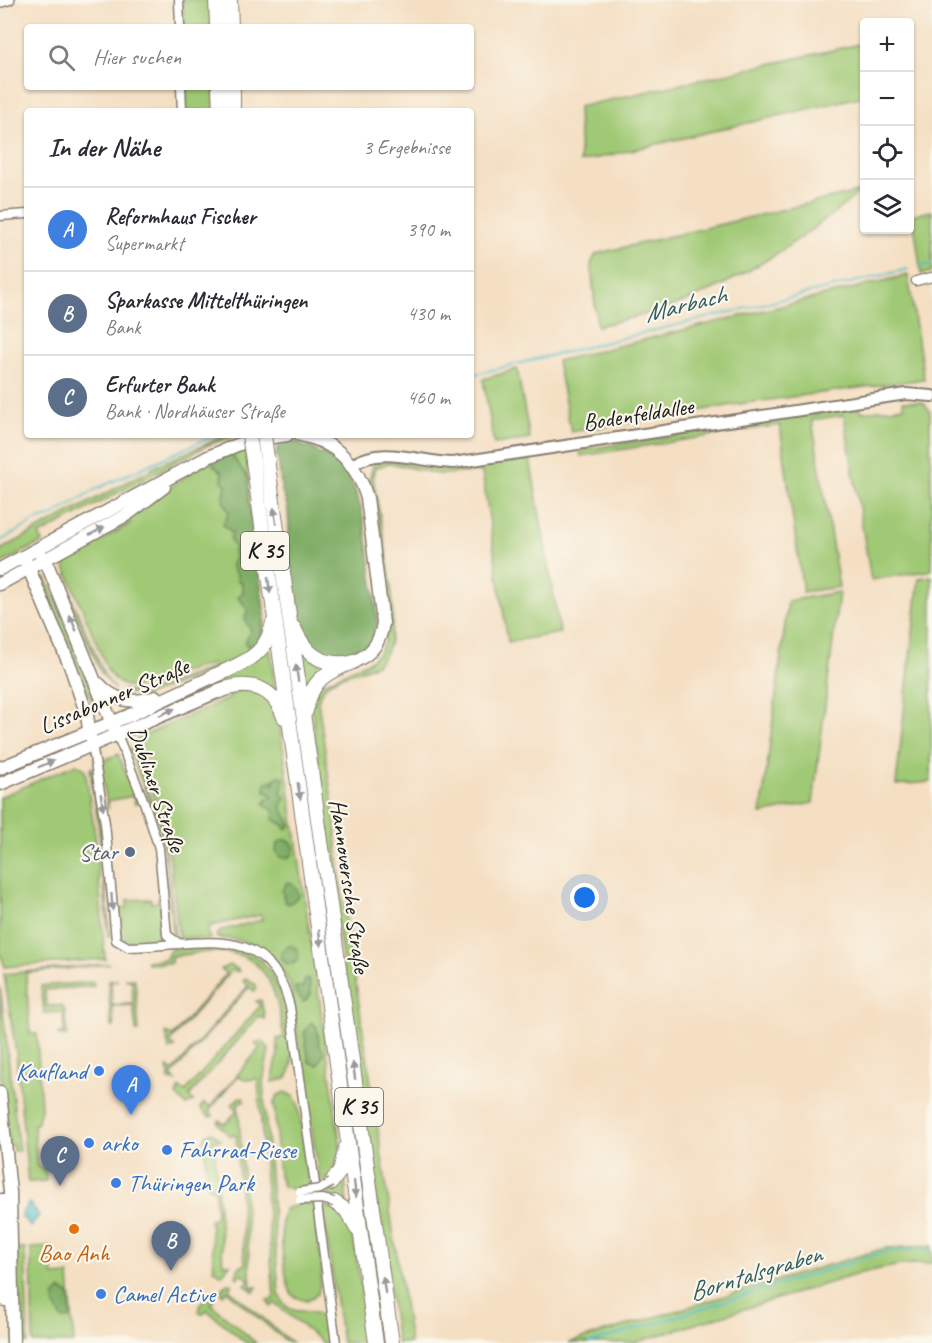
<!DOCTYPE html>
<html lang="de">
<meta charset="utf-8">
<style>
body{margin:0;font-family:Caveat,sans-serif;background:#f7f7f7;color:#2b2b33}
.controls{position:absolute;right:18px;top:18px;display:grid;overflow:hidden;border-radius:6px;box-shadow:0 2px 4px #0004}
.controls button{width:54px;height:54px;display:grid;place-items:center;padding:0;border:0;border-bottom:2px solid #e1e1e2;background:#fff;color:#2b2b33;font:30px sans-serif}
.you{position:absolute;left:585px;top:898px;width:21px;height:21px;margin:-15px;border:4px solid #fff;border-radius:50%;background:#1a73e8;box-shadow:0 0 0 9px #1a73e833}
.badge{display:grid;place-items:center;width:39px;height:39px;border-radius:50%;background:#1f6fb2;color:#fff;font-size:20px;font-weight:700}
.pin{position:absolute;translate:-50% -50px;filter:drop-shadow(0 2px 3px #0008)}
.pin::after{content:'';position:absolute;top:32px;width:21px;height:18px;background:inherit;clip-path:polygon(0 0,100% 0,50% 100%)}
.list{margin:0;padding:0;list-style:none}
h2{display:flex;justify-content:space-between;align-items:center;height:78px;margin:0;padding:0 24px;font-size:26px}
h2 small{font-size:20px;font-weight:400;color:#7c7c81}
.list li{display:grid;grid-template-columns:39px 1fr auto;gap:18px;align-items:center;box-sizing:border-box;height:84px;padding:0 24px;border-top:2px solid #e1e1e2}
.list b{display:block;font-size:22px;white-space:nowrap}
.list p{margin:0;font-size:20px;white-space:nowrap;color:#7c7c81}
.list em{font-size:20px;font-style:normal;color:#7c7c81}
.icon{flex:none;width:33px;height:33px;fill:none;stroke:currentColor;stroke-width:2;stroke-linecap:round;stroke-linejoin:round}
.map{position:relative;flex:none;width:932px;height:1343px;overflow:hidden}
.search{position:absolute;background:#fff;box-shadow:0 2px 4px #0004;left:24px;top:24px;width:450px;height:66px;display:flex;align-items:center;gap:15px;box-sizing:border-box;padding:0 21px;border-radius:6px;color:#7c7c81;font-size:22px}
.panel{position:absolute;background:#fff;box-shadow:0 2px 4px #0004;left:24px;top:108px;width:450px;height:330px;border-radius:6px}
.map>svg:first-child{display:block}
.green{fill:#a0c975;stroke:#5e7248;stroke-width:1.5}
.forest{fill:#80ad66;stroke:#4e6441;stroke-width:1.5}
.water{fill:#4dbbc5;stroke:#346c70;stroke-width:1.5}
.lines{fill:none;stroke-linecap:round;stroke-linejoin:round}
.stream{stroke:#4dbbc5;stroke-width:2}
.minor-casing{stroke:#887e70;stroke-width:11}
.tertiary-casing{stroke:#887e70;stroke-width:14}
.secondary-casing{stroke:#887e70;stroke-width:15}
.trunk-casing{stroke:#887e70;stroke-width:16}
.minor{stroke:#fff;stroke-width:8}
.tertiary{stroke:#fff;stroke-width:10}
.secondary{stroke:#fff;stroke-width:12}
.trunk{stroke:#fff;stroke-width:14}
.minor-bridge-casing{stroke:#887e70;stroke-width:11;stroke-linecap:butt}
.trunk-bridge-casing{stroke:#887e70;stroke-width:16;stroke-linecap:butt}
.minor-bridge{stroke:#fff;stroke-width:8}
.trunk-bridge{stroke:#fff;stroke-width:14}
.oneway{fill:#999}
.service-dot{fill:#5c6f8a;stroke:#fbf7ec;stroke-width:2}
.shop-dot{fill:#3f7fe0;stroke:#fbf7ec;stroke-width:2}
.food-dot{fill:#e8710a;stroke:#fbf7ec;stroke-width:2}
.labels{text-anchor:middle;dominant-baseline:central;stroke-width:4.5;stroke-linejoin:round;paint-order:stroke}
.shield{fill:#fbf7ec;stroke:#5f5e5a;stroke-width:1.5}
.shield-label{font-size:22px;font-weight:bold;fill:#1c1c1c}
.street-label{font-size:24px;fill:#1c1c1c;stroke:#fbf7ec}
.service-label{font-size:24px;fill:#4e5e75;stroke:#fbf7ec;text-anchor:end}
.shop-label{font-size:24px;fill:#366cbe;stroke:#fbf7ec;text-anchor:start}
.food-label{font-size:24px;fill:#c56008;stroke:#fbf7ec}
.water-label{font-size:26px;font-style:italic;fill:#305c60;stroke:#fbf7ec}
</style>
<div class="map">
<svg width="932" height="1343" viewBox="0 0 932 1343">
<rect width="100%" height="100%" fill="#fbf7ec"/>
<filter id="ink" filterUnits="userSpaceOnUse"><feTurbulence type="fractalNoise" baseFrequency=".0167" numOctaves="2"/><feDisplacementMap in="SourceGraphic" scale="12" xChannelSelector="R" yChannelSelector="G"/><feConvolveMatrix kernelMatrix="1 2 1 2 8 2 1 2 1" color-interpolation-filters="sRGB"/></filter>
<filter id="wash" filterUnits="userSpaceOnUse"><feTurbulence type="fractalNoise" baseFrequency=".008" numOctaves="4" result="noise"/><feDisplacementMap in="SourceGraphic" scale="24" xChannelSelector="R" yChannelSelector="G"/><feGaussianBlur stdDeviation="1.35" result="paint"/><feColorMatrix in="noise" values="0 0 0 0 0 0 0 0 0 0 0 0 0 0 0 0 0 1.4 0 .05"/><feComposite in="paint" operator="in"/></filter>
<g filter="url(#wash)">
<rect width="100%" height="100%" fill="#f4dfc3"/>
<!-- green -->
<path class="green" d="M183,0H211L212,27H184Z
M864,43V96L580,162L578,107Z
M186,87H214L215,111H187Z
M861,191C804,238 743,281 673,306C648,315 622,320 597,326L591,264L596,254Z
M932,211V272L921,274L913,215Z
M908,275L924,379L739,404L571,432L557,361Z
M517,369L530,439L494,444L483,379Z
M903,401L923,402L930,411L932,570L871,580L844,415L812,420L839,587L803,592L780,425L581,456L580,450L843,410L860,407L862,412L904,407Z
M237,435L208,445L39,535L43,542L0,564V550L163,463L224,436Z
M243,448L248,462L249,500L265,617L264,634L257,648L210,672L145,696L122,692L123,690L143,693L215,667L213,664C202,667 191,669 181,673C155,682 127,701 108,671L64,565L68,558L131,524L130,522L68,553L160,495L198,467Z
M530,459L560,633L508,642L482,472L437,474L389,463L375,468L373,476C377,513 413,641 376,664C354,677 326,671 318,701L335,822L339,871L410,1343H397L329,866L328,830L311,705L319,685L368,662L378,654L385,642L387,604L378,516L369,480L373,465C387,454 407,465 423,467C458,472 495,464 530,459Z
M258,460H262L387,1343H383Z
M59,576L63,578L105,676L115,689L101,673Z
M932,576L931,782L896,785L919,578Z
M46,578L100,706L94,709L72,650L39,581Z
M839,592L813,803L761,814L788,601Z
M269,649L271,652L275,691L262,684L130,725L128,721L199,690Z
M299,650L327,668L305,689Z
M237,689L266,695L279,720L341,1149C340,1163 332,1178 320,1183L290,984C275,953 252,938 217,938V934L222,930L262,920L261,915L210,926L208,931L210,939L179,938L167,832L135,746L138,738L230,698L229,694L136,734L133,733Z
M131,748L162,825L175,936L172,932L167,867L159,825L129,750Z
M118,754L138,802L135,804L133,796L108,801V810L100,762Z
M76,764L85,769L96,841L105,959L5,967L0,953V797Z
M92,767L100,817L110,936H108L102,852L90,770Z
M159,890L163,927L160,936L145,943L124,940L119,934L117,909L127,908V900L151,899V903L158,902Z
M210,947C227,947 245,949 259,959C280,974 306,1062 285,1079L272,1082L278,1053L277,1039L284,1037C278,1004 273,960 231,953C213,949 190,955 171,956V963L147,964V961L166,959L170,949Z
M109,964L26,973L30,1034H37L41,1109L37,1124H34L37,1166L45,1168L46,1181L28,1182L16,1053L4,974Z
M229,965L238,969L239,972L232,970L170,1042L175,1047L169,1050L166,1033L173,1036L226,974L221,969Z
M246,978L256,985V989L254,991L249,987L171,1076L176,1081L169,1080L168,1067L173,1071L248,986L243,981Z
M125,979H135L139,1031H136L133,1005L112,1006L114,1027H111L108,981L118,980L111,982L112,1005L133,1004L132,981Z
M93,982L94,986L45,990L46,1006H61L65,1010L67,1036H58V1033H64L63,1012L44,1013L41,986Z
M0,986L19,1151H13V1145H9L0,1073Z
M261,1000L265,1019L259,1016L189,1096L194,1101L186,1105L176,1095L180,1088L185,1092L260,1006L256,1001Z
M262,1041L269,1049L263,1082L279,1294C289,1321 307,1305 323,1317L328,1343H323L275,1303L271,1307L267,1300L274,1299L258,1079L244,1080L238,1076L209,1111L213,1116L209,1117L200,1108L204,1103L210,1107L260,1048L255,1044Z
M285,1092L294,1097L298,1104L310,1186L291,1189L283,1186L279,1176L274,1102L278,1095Z
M243,1097L244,1102L238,1103L251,1287H257L254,1292L245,1285L249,1280L242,1273L237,1278L236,1276L239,1266L245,1265L236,1135L229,1136L218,1123L219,1120L225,1124L238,1110L232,1105L238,1098Z
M212,1132L221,1140L214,1141L223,1264H230L222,1275L214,1269L210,1220L216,1216L215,1190L208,1186L204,1140L206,1135Z
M342,1178L345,1179L347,1205L327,1195V1192Z
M301,1203L313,1204L322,1269L318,1294L306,1301L293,1296C284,1283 277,1223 285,1209Z
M322,1205L339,1210L350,1228L355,1247L369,1343H342Z
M932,1246V1263L900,1265L861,1273L634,1343H568L885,1248Z
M51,1247L53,1276L69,1275L74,1343H33L31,1248Z
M16,1249H25L28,1343H15Z
M227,1283L232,1284L229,1289L292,1343H288L227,1291L223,1295L221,1291Z
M206,1297L214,1300L211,1304L256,1343H246L207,1310L202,1314L199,1311V1306Z"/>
<!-- forest -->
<path class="forest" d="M288,441L299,442L305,448L309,445L320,454L323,452C362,474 365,526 371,569C373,587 377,605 377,624C373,638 369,649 354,655C333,664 310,651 301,633C289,610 290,537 288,510C287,502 281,493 281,485C280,476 280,462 276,455L278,447Z
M231,454L249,479V500L265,617L261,637L257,644L250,648L245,643L251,630C247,623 242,619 248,610L238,597L243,592L242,583L237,580L238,577L231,566L235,558L233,552L235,548L230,539L232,533L223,524L229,513L223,500L226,485L222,481V472L213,465L215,460Z
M279,776L284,778L281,794L286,798L281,806L291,825L286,830L284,825L273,819L274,811L264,804L268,798H272V795L265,791L266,782L272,781L274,785V779Z
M276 849a9 9 0 1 1 18 0a9 9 0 1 1-18 0Z
M287,882C294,882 298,889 299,896L289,904L285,902L282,891Z
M281 955a9 9 0 1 1 18 0a9 9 0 1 1-18 0Z
M309,979L311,994L304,1002L296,994L295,987H303L305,980Z
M311,1022L317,1027L319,1044L324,1053L318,1065L309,1062L304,1033Z
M61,1290L70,1295L72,1318L62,1319L54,1303L55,1295Z"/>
<!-- water -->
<path class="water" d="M29,1203L39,1215L31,1227L22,1217L23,1211Z"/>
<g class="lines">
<!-- stream -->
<path class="stream" d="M920,266L932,264
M471,375L908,269
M0,541L35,521L52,516L96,489L215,435
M590,1343L888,1251L932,1249"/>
</g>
</g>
<g filter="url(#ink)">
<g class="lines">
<defs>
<path id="minor" d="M179,0L180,27
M0,3L10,0
M181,87L182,111
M0,216L27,214
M916,281L932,277
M117,734L144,802L159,848L167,935L180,944
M92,744L105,823L116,940L128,947C196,947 269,917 290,1007L315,1184
M317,1204L336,1343"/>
<path id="tertiary" d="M352,465C382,445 418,462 453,463L906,394L932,396"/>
<path id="secondary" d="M301,435C335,441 358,465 367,498L383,623C380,643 372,654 353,662
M272,437L287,435
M40,554L45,559L115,731
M26,562L71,668L87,715L90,736
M0,569L208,457L242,443
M0,584L128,514L164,487
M99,684C115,702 134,704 156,697
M0,768L128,716L212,677
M0,784L219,691
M0,1093L10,1192L13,1343
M0,1200L5,1300"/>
<path id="trunk" d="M216,0L217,27
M230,0L231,27
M219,87L220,111
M233,87V111
M267,459L392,1343
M253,461L376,1343
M294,628C304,651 318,665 345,663
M212,677C241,664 266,657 273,623
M219,691C247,680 273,685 284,717
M306,711C311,680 326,672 353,662
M331,1183L340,1171L346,1147
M334,1202L346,1210L357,1229"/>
</defs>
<!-- minor casing -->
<use href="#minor" class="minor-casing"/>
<!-- tertiary casing -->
<use href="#tertiary" class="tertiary-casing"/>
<!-- secondary casing -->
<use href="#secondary" class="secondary-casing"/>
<!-- trunk casing -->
<use href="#trunk" class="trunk-casing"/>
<!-- minor -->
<use href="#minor" class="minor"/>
<!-- tertiary -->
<use href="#tertiary" class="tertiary"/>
<!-- secondary -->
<use href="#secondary" class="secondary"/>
<!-- trunk -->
<use href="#trunk" class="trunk"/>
<defs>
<path id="minor-bridge" d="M300,1192L320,1189L331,1183
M300,1200L322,1199L334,1202"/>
<path id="trunk-bridge" d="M249,435L253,461
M264,435L267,459"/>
</defs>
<!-- minor-bridge casing -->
<use href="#minor-bridge" class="minor-bridge-casing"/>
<!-- trunk-bridge casing -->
<use href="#trunk-bridge" class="trunk-bridge-casing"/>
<!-- minor-bridge -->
<use href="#minor-bridge" class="minor-bridge"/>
<!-- trunk-bridge -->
<use href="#trunk-bridge" class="trunk-bridge"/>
</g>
<!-- one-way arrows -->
<defs><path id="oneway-solid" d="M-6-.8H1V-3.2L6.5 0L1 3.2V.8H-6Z" transform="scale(1.5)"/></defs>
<g class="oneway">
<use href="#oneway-solid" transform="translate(275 516) rotate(-98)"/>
<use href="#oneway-solid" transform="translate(97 531) rotate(-28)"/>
<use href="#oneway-solid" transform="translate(269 585) rotate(83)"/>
<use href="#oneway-solid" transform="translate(73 623) rotate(-113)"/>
<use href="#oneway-solid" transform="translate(297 673) rotate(-98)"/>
<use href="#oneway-solid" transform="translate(167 712) rotate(-25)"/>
<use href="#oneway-solid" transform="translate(46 764) rotate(-23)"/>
<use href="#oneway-solid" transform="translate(299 791) rotate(81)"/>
<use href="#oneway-solid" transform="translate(102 802) rotate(81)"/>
<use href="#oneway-solid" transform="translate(112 902) rotate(86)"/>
<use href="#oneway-solid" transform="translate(320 938) rotate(82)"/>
<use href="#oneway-solid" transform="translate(354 1071) rotate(-98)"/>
<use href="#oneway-solid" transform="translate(355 1189) rotate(83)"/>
<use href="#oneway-solid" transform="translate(384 1285) rotate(-98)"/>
</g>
</g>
<!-- markers -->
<circle class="service-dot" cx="130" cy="852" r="6"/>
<g class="shop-dot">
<circle cx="99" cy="1071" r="6"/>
<circle cx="89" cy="1143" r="6"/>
<circle cx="167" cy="1150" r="6"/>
<circle cx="116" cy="1183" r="6"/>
<circle cx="101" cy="1294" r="6"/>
</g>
<circle class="food-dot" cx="74" cy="1229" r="6"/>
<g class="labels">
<!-- shield labels -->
<g class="shield">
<rect x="241" y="532" width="48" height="38" rx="4.5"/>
<rect x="335" y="1088" width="48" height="38" rx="4.5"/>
</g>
<g class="shield-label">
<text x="265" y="551">K 35</text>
<text x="359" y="1107">K 35</text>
</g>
<!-- street labels -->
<g class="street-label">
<text transform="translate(638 414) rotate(-9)">Bodenfeldallee</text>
<text transform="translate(114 696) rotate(-23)">Lissabonner Straße</text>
<text transform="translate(157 789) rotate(71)">Dubliner Straße</text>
<text transform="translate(350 886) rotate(82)">Hannoversche Straße</text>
</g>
<!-- service labels -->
<g class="service-label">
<text x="118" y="852">Star</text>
</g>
<!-- shop labels -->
<g class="shop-label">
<text x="87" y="1071" text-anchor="end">Kaufland</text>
<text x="101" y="1143">arko</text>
<text x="179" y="1150">Fahrrad-Riese</text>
<text x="128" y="1183">Thüringen Park</text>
<text x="113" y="1294">Camel Active</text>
</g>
<!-- food labels -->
<g class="food-label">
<text x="74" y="1253">Bao Anh</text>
</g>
<!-- water labels -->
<g class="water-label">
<text transform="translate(685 304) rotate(-14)">Marbach</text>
<text transform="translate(755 1273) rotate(-17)">Borntalsgraben</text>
</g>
</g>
</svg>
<div class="controls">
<button>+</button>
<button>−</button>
<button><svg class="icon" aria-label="locate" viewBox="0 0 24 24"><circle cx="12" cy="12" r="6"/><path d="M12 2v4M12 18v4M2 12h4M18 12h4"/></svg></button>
<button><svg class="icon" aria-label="layers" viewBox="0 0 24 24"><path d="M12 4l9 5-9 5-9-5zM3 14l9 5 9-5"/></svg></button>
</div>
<div class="you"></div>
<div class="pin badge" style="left:131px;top:1115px;background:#3f7fe0">A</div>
<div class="pin badge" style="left:171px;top:1271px;background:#5c6f8a">B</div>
<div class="pin badge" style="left:60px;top:1186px;background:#5c6f8a">C</div>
<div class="search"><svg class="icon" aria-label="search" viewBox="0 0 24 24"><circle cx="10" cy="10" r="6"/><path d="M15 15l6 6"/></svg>Hier suchen</div>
<section class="panel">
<h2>In der Nähe<small>3 Ergebnisse</small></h2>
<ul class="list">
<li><span class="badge" style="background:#3f7fe0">A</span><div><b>Reformhaus Fischer</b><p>Supermarkt</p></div><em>390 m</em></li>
<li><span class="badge" style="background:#5c6f8a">B</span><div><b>Sparkasse Mittelthüringen</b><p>Bank</p></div><em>430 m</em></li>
<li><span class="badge" style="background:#5c6f8a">C</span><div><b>Erfurter Bank</b><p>Bank · Nordhäuser Straße</p></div><em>460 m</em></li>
</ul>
</section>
</div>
